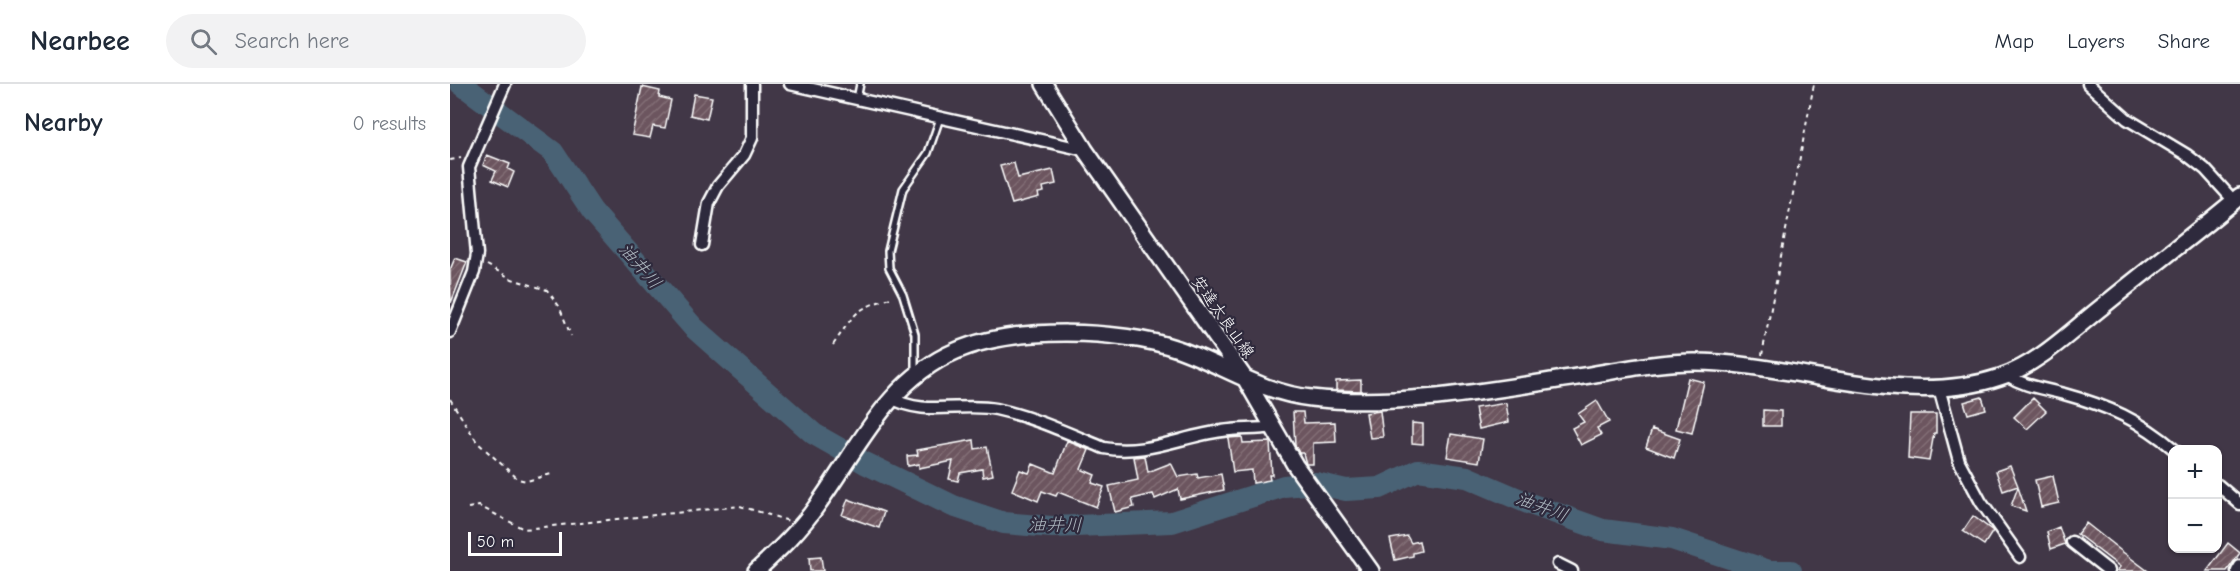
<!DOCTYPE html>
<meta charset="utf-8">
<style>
body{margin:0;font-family:"Comic Neue","Klee One",sans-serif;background:#f2f2f3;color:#1f2937}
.controls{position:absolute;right:18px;bottom:18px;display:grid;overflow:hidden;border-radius:12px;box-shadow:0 2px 4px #0004}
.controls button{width:54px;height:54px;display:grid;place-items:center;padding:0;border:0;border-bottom:2px solid #e0e1e3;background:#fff;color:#1f2937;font:30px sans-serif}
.scale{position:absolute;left:18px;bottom:15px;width:94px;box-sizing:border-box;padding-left:6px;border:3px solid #fff;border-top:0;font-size:16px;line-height:21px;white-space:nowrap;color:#fff;-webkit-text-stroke:4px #2f2a3d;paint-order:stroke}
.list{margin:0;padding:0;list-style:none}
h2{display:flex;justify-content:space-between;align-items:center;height:78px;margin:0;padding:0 24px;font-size:26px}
h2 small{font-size:20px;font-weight:400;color:#747a83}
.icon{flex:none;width:33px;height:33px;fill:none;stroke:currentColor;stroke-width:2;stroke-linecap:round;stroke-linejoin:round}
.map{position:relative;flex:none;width:1790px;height:487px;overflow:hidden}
header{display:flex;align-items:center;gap:36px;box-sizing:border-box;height:84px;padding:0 30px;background:#fff;border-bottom:2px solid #e0e1e3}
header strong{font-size:28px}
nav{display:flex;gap:33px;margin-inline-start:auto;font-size:21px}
.search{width:420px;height:54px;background:#f2f2f3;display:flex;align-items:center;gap:15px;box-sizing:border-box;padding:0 21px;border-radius:33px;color:#747a83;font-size:22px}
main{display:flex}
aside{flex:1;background:#fff}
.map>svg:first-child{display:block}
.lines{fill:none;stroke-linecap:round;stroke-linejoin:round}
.river{stroke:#4a6274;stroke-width:22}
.building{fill:url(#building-hatch);stroke:#fff;stroke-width:1.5}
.lane-casing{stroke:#fff;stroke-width:10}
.street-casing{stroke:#fff;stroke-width:15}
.secondary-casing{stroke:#fff;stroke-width:20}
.path{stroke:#fff;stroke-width:2;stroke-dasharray:4.5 4.5;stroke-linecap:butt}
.lane{stroke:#2f2a3d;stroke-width:5}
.street{stroke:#2f2a3d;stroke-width:10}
.secondary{stroke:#2f2a3d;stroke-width:15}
.labels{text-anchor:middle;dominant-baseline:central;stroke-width:4.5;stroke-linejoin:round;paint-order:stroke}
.street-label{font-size:16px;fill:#fff;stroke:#2f2a3d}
.water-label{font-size:18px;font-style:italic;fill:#aeb8c0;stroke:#2f2a3d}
</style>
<header>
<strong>Nearbee</strong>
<div class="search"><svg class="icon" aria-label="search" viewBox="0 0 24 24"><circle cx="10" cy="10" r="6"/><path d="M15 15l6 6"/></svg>Search here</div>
<nav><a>Map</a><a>Layers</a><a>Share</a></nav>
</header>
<main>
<aside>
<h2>Nearby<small>0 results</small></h2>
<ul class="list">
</ul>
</aside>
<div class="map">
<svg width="1790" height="487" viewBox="0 0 1790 487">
<defs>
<pattern id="building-hatch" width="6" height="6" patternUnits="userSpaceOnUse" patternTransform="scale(1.5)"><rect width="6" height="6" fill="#6c555e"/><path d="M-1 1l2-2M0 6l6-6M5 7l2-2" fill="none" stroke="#826e76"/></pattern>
</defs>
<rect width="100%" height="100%" fill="#413747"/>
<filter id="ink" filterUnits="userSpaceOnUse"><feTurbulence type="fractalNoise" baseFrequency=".0167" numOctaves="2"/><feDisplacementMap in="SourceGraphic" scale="12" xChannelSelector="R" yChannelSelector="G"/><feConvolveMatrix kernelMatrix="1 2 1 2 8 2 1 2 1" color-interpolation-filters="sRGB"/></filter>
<g filter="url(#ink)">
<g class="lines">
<!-- river -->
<path class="river" d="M11,0L103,68L142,127L243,243L364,350L415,379L503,422L554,439L602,443L722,438L834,402L866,399L896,406L930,404L968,386L1017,393L1080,420L1153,446L1222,455L1319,487H1341"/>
</g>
<!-- building -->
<path class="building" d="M192,3L210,7L209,13L221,16L215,44L203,42L200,54L182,51Z
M244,10L262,13L257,35L240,31Z
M37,71L60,80L58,85L64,88L58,103L42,96L46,87L33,81Z
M564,79L568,94L603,86L606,100L593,103L594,108L588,109L589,113L562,120L550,82Z
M5,174L17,178L1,219L0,186Z
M1238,294L1254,298L1242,349L1226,345Z
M911,296V307L886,306V297Z
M1532,313L1536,325L1518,330L1514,318Z
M1583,314L1596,327L1577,345L1564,333Z
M1147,317L1159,338L1147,344L1151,351L1131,361L1122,344L1134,338L1128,330Z
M1056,319L1059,338L1029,345L1025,324Z
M1313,326L1331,327V342H1313Z
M930,327L933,353L920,354L916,329Z
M843,328H853L854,339L885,338L886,358L863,359V380H856L853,369H849L845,361Z
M1460,330H1486V349H1484L1479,377L1458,374Z
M962,339L973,340V360L962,359Z
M1202,345L1230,355L1224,374L1196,363Z
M1001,350L1033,355L1029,378L997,373Z
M792,353L793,359L820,358L822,391H819L820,396L803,399L802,386L783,388L778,354Z
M524,356L525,365L537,363L543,391L533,393L532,385L510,389L508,397L499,395L503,377L469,384V380L458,382L457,372L468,371L467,366Z
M617,357L639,366L631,385L645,391L642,399L654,403L646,423L608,408L606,412L592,407L588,417L562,406L570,386L579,389L583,380L605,389Z
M695,372L698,388L721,379L728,393L747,390L748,394L771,390L774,406L730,415L728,405L705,415L703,410L682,415L684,423L665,428L659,402L688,396L684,373Z
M1560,382L1568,402L1553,407L1546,387Z
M1603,392L1609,419L1591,423L1585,396Z
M1568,403L1576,427L1561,422Z
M398,415L434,428L429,444L392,431Z
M1523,432L1543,447L1534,461L1513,447Z
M1636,439L1670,466L1698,487H1667L1670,483L1627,450Z
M1609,443L1615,460L1601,465L1597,448Z
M957,452L961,459L969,457L971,467L963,469V472L945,476L940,455Z
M1778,459L1790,469L1777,487H1757Z
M371,473L373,487H360L359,474Z"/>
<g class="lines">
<defs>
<path id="lane" d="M407,15L410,0
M465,288V250L453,211L439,184L438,167L453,105L478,69L490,34"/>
<path id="street" d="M340,0L635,66
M1638,0L1677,35L1737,71L1755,85L1784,117
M252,161L259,119L268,102L294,71L302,54V0
M0,248L24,188L27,170L19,83L55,0
M1557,291C1575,303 1593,304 1614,310C1658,322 1690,336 1725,366
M1489,304L1509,377L1531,418L1570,473
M442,314C472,333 513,318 546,325C583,333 620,350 654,364C695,372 732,352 772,347C789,344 806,346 823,343
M1768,401L1790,420
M1622,458L1659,487
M1108,480L1122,487
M1787,487L1790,482"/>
<path id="secondary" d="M594,0L635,66L796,296L845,381L921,487
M306,487C329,466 351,445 368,420C409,363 438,296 506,267C562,242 671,245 728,265C773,281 813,309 861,314C948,324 1041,306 1127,293C1166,287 1205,278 1244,278C1343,278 1453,326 1550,293C1589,280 1621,247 1653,222C1698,185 1745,150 1790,112"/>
</defs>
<!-- lane casing -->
<use href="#lane" class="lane-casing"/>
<!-- street casing -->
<use href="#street" class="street-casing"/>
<!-- secondary casing -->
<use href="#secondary" class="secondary-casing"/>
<!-- path -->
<path class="path" d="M0,76L11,74
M37,181L62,195L97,206L109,222L121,252
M383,261C406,228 404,225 444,213
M1312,271L1364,0
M0,315L27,358L68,395L77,397L101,390
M18,424L29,422L74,445L290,422L339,437"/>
<!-- lane -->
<use href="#lane" class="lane"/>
<!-- street -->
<use href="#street" class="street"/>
<!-- secondary -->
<use href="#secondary" class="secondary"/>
</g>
</g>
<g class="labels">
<!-- street labels -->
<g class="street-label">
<text transform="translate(773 233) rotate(55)">安達太良山線</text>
</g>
<!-- water labels -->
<g class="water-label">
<text transform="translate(190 182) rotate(49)">油井川</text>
<text transform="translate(1092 423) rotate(21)">油井川</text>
<text transform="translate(605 441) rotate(1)">油井川</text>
</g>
</g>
</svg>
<div class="controls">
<button>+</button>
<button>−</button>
</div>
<div class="scale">50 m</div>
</div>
</main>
